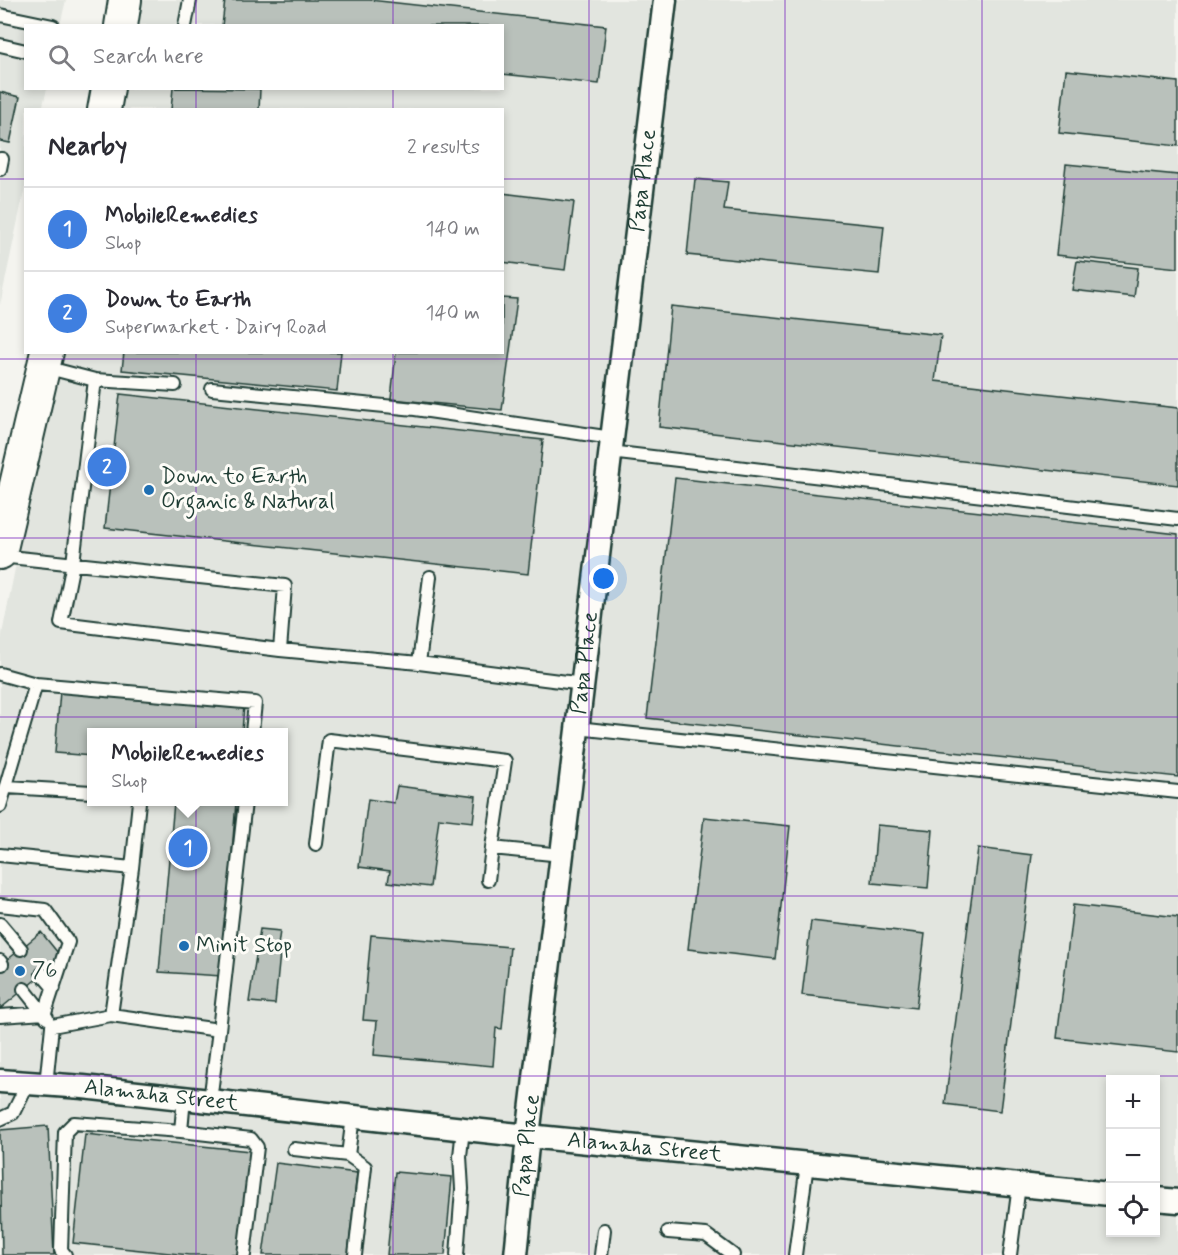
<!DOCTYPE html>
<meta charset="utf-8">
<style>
body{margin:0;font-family:Mynerve,sans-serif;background:#f7f7f7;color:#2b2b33}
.controls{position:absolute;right:18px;bottom:18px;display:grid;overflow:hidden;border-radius:0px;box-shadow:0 3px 9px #0003}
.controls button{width:54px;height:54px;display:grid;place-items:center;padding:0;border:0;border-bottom:2px solid #e1e1e2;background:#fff;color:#2b2b33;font:30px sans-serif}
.you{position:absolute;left:604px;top:579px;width:21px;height:21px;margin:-15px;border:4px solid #fff;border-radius:50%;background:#1a73e8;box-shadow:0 0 0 9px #1a73e833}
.badge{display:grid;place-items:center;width:39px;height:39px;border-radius:50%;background:#111827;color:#fff;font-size:20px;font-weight:700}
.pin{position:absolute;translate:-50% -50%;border:3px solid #fff;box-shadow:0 2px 6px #0006}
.popup{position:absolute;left:87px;top:728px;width:201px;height:78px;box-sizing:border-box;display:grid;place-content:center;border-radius:0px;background:#fff;filter:drop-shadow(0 2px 4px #0005);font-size:20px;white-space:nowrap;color:#7c7c81}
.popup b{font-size:22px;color:#2b2b33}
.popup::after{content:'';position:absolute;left:50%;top:100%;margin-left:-12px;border:12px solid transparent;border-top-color:#fff}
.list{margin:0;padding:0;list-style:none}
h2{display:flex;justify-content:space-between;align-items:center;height:78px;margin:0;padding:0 24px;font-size:26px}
h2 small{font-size:20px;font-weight:400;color:#7c7c81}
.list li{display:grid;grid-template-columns:39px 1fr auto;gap:18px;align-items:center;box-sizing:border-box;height:84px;padding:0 24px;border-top:2px solid #e1e1e2}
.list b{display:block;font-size:22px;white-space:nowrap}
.list p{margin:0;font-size:20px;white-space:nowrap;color:#7c7c81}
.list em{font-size:20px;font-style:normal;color:#7c7c81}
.icon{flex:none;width:33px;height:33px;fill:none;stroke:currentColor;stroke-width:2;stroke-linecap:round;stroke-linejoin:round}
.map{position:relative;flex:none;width:1178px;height:1255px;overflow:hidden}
.search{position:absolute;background:#fff;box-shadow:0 3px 9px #0003;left:24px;top:24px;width:480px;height:66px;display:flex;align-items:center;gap:15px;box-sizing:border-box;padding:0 21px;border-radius:0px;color:#7c7c81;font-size:22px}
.panel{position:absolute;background:#fff;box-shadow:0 3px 9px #0003;left:24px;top:108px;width:480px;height:246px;border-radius:0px}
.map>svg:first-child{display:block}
.built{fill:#e2e5df;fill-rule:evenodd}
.building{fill:#b9c1bb;stroke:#1f3d34;stroke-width:1.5}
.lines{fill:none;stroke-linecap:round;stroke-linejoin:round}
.lane-casing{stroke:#1f3d34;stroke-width:16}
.street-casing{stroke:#1f3d34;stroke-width:27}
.secondary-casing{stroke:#1f3d34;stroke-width:36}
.lane{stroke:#fdfcf7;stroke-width:12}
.street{stroke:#fdfcf7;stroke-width:22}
.secondary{stroke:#fdfcf7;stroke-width:32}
.grid{fill:none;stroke:#7b2cbf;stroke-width:1.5;stroke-opacity:0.55}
.poi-dot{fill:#1f6fb2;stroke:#fdfcf7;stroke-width:2}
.labels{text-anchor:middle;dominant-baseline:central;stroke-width:6;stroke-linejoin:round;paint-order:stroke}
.street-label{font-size:22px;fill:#1f3d34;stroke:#fdfcf7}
.poi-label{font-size:22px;fill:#1f3d34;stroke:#fdfcf7;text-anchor:start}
</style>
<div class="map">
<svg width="1178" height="1255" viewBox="0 0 1178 1255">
<rect width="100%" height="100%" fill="#f4f4ef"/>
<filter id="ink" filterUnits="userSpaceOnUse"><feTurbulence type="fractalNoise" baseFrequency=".0167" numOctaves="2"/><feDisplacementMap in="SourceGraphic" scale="12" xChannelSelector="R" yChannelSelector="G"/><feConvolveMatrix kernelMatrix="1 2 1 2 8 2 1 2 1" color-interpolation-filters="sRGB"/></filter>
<g filter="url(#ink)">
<!-- built -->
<path class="built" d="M0,0H66L60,25L26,26V88L47,89L42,109L26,110L25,187L0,305Z
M125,0H1178V1255H0V644L58,353L502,352V110L106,109L110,89L502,88V26L121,25ZM92,732H284V802H92ZM1110,1080H1156V1232H1110Z"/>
<!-- building -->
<path class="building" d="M225,0H370L606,26L599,84L502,74V26H222Z
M1066,70L1178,82V146L1059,133Z
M173,88L260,89L259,110H171Z
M0,92L20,97L10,143L0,141Z
M1066,164L1178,175V268L1056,255Z
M695,179L728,182L724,210L884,226L879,274L687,255Z
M502,193L574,202L565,270L502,262Z
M1077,261L1138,268L1134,297L1072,290Z
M502,298L517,299L502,410L391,399L396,352H502Z
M671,306L941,335L935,381L1178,408V485L659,427Z
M124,352H341L337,391L122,370Z
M120,394L543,440L528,574L105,528Z
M675,478L1178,534V777L647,718Z
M60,691L244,705L242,732H92V756L55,753Z
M397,786L476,796L473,822L439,818L430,887L388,882L390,871L359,867L368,799L394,803Z
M174,802H236L222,976L159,972Z
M704,817L790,826L775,959L688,949Z
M877,825L933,830L928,888L872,883Z
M978,848L1032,855L1000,1111L945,1104Z
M1073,905L1178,917V1052L1057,1038Z
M811,921L925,934L916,1008L802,995Z
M260,929L280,931L277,953H280L275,1004L249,1002Z
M41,932L62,958L0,1009V966Z
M371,935L510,947L502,1029L496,1028L493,1066L374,1055L377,1021L363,1020Z
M48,1126L54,1255H2L0,1130Z
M85,1134L250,1151L239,1255H189L73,1243Z
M276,1163L357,1173L348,1255H263Z
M395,1172L452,1177L445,1255H387Z"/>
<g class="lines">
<defs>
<path id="lane" d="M0,15L53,26
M185,26L190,0
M0,45L26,51
M0,159H2L0,169
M95,380L175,385
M212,389L415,409L612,438
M610,452L1178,519
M0,556L285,586L280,650L61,623L73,563L95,380L45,367
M280,650L419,663L583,684
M419,663L430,577
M0,674L36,684L255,703L252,732
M577,728L1178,792
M7,787L92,792
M139,802L132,868L111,1015L219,1030L245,802
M0,806L36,684
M316,844L329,740L505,761L492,848L562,855
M0,855L132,868
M488,880L492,848
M0,905L45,910L68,942L45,1013
M0,924L21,949
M0,961L2,964
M42,974L54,988
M24,989L47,1018
M0,1016L45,1013
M46,1085L52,1026L111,1015
M210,1101L219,1030
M0,1119L13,1113L28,1083
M181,1131L184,1098
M294,1149L348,1155L353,1117
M348,1155L365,1167L355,1255
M668,1232L706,1235L733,1255
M65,1255L61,1250L65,1132L74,1123L181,1131L251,1139L257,1147L244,1255
M457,1255L462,1189L460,1156L463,1129
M601,1255L604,1230
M795,1255L807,1164
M1010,1255L1019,1185"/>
<g id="street">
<path id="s1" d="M0,1081L83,1087L528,1136L1110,1194"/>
<path d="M1156,1199L1178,1201"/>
<path id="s2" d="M516,1255L528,1136L665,0"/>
</g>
<path id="secondary" d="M121,26L125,0
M104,110L108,88
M0,553L47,352"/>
</defs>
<!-- lane casing -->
<use href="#lane" class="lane-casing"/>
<!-- street casing -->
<use href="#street" class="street-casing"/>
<!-- secondary casing -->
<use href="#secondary" class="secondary-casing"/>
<!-- lane -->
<use href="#lane" class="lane"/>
<!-- street -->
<use href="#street" class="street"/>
<!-- secondary -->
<use href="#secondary" class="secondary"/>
</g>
</g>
<!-- grid -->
<path class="grid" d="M196,0V26M393,0V26M589,0V1255M785,0V1255M982,0V1255M196,88V110M393,88V110M0,179H26M502,179H1178M196,352V1255M393,352V1255M0,359H1178M0,538H1178M0,717H1178M0,896H1178M0,1076H1178"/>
<!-- markers -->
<g class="poi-dot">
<circle cx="149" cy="490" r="6"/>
<circle cx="184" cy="946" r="6"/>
<circle cx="20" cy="971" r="6"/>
</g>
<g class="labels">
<!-- street labels -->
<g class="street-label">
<text stroke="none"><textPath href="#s2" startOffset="1082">Papa Place</textPath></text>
<text stroke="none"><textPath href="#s2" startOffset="596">Papa Place</textPath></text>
<text stroke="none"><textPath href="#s1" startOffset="162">Alamaha Street</textPath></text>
<text stroke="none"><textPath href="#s2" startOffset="110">Papa Place</textPath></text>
<text stroke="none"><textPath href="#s1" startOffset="648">Alamaha Street</textPath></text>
</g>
<!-- poi labels -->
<g class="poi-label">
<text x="161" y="477">Down to Earth<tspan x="161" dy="25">Organic &amp; Natural</tspan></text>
<text x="196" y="946">Minit Stop</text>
<text x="32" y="971">76</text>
</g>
</g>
</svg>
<div class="controls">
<button>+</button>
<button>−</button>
<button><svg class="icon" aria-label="locate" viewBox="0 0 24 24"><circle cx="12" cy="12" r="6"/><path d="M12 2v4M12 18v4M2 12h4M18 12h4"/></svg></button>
</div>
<div class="you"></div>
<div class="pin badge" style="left:188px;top:848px;background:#3f7fe0">1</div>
<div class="popup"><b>MobileRemedies</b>Shop</div>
<div class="pin badge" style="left:107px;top:467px;background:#3f7fe0">2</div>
<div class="search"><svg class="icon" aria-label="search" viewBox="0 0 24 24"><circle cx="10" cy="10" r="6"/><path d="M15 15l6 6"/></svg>Search here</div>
<section class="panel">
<h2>Nearby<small>2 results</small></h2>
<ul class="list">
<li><span class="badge" style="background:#3f7fe0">1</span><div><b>MobileRemedies</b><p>Shop</p></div><em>140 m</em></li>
<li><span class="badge" style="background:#3f7fe0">2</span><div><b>Down to Earth</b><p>Supermarket · Dairy Road</p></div><em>140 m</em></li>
</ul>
</section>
</div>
